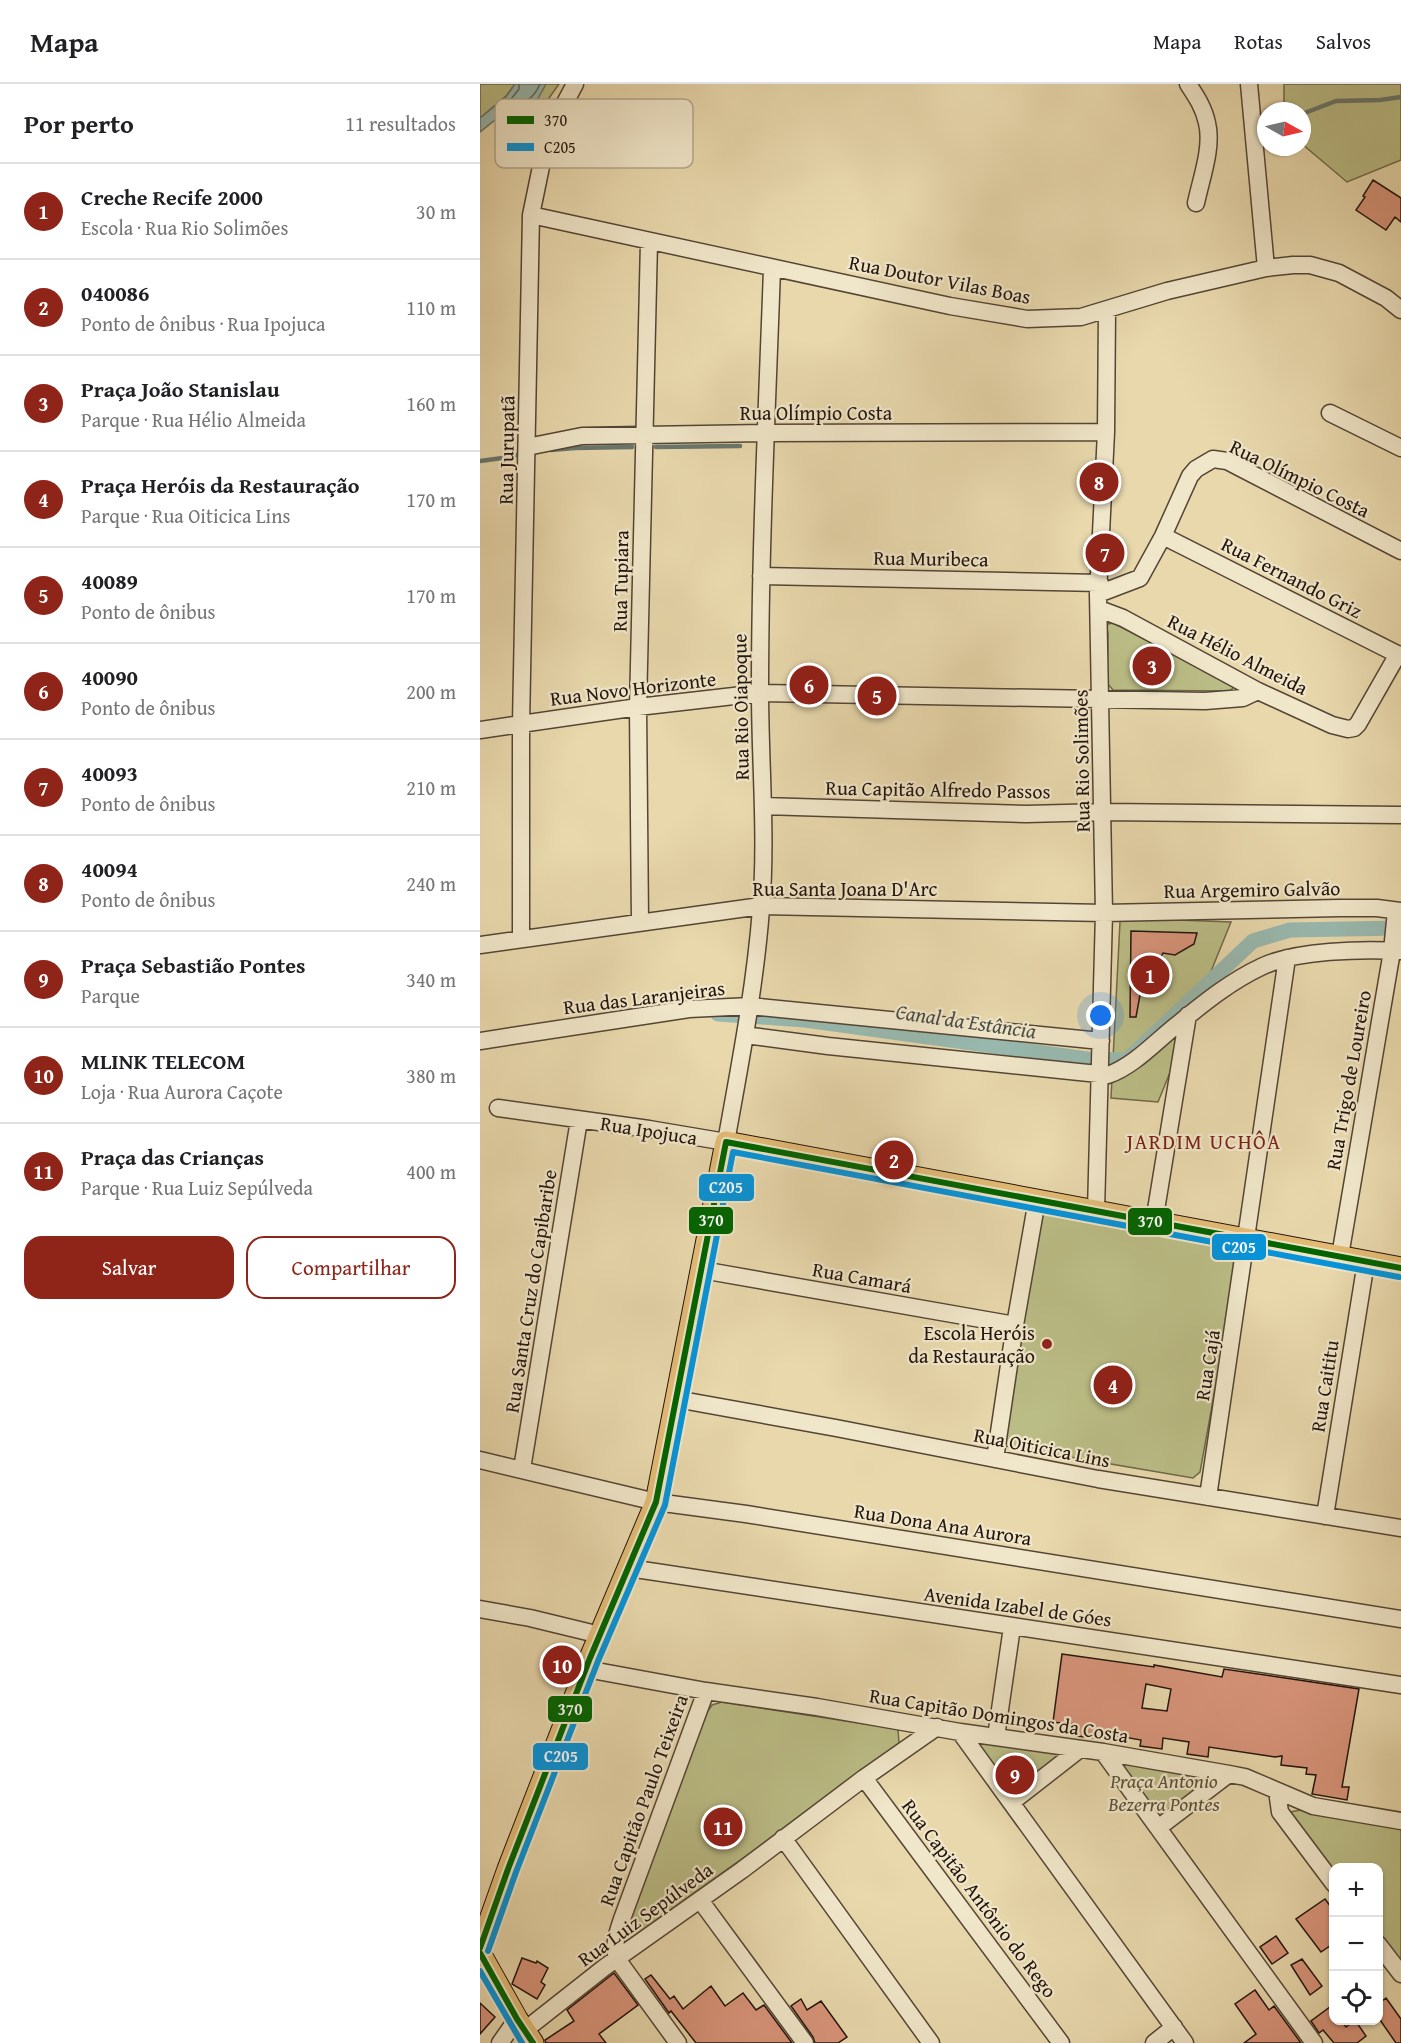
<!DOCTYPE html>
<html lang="pt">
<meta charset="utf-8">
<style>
body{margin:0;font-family:"Gentium Book Plus",serif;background:#f6f6f6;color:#202124}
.controls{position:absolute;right:18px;bottom:18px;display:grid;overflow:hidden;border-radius:12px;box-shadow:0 2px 4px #0004}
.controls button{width:54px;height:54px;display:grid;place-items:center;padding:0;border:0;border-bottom:2px solid #e0e0e0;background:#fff;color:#202124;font:30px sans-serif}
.compass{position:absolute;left:777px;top:18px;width:54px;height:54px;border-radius:50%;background:#fff;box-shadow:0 2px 4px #0004;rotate:98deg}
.you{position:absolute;left:621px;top:932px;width:21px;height:21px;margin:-15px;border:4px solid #fff;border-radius:50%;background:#1a73e8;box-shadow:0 0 0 9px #1a73e833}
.badge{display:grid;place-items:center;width:39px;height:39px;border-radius:50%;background:#8f2418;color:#fff;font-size:20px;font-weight:700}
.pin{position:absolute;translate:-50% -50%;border:3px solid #fff;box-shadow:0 2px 6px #0006}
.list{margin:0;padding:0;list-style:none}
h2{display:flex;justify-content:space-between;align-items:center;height:78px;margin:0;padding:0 24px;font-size:26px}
h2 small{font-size:20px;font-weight:400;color:#757577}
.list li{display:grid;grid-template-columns:39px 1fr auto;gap:18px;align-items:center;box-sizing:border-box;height:96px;padding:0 24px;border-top:2px solid #e0e0e0}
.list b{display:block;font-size:22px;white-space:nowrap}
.list p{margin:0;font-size:20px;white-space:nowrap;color:#757577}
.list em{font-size:20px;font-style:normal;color:#757577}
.actions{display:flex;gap:12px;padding:18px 24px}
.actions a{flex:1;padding:14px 0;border:2px solid #8f2418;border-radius:18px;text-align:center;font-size:21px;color:#8f2418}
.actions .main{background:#8f2418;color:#fff}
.icon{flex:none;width:33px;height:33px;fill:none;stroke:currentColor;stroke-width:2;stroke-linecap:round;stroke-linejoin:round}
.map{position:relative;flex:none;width:921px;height:1959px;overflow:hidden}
header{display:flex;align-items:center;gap:36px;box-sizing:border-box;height:84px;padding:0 30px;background:#fff;border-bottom:2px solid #e0e0e0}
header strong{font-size:28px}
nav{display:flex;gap:33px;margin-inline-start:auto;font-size:21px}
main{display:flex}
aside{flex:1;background:#fff}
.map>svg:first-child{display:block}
.green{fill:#bbbd86;stroke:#6e684a;stroke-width:1.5}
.water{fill:#98b9af;stroke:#69776e;stroke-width:1.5}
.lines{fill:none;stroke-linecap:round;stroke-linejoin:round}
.shore{stroke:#5d665e;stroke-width:1.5}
.stream{stroke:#69776e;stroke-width:4.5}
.canal{stroke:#98b9af;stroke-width:15}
.building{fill:#d8947a;stroke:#22140d;stroke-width:1.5;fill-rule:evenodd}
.minor-casing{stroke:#544535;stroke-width:19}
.major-casing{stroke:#22140d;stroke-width:23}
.minor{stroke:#f0e6c9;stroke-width:16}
.major{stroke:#e4bc76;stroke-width:21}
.bus-1-casing{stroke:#f0e6c9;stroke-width:10}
.bus-2-casing{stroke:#f0e6c9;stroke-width:10}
.bus-1{stroke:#006400;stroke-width:6}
.bus-2{stroke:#0594db;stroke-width:6}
.poi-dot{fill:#8f2418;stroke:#f0e6c9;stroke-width:2}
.labels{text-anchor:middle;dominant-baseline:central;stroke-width:4.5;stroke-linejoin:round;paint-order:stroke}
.street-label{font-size:20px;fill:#22140d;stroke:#f0e6c9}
.poi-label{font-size:20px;fill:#22140d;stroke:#f0e6c9;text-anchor:end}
.park-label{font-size:20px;font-style:italic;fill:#584f37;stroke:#f0e6c9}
.water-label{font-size:21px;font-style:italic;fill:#4b4e46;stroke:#f0e6c9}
.neighbourhood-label{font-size:21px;letter-spacing:1.5px;fill:#7a1f14;stroke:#f0e6c9}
.key{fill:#f0e6c9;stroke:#b2a791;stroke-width:1.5}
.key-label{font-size:16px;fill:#22140d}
.line-badge{stroke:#f0e6c9;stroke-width:2}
.badge-label{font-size:16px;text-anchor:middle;font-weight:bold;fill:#fff}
</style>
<header>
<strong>Mapa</strong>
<nav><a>Mapa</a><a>Rotas</a><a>Salvos</a></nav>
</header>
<main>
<aside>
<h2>Por perto<small>11 resultados</small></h2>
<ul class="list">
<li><span class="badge">1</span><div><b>Creche Recife 2000</b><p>Escola · Rua Rio Solimões</p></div><em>30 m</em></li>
<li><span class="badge">2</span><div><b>040086</b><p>Ponto de ônibus · Rua Ipojuca</p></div><em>110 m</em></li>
<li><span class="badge">3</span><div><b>Praça João Stanislau</b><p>Parque · Rua Hélio Almeida</p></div><em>160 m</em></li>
<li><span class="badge">4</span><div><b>Praça Heróis da Restauração</b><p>Parque · Rua Oiticica Lins</p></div><em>170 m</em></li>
<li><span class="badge">5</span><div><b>40089</b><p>Ponto de ônibus</p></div><em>170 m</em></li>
<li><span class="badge">6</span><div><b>40090</b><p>Ponto de ônibus</p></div><em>200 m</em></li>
<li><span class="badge">7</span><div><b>40093</b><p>Ponto de ônibus</p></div><em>210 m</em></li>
<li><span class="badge">8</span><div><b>40094</b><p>Ponto de ônibus</p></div><em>240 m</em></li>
<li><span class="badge">9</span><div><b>Praça Sebastião Pontes</b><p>Parque</p></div><em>340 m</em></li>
<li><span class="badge">10</span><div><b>MLINK TELECOM</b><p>Loja · Rua Aurora Caçote</p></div><em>380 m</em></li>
<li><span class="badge">11</span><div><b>Praça das Crianças</b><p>Parque · Rua Luiz Sepúlveda</p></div><em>400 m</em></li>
</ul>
<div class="actions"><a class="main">Salvar</a><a>Compartilhar</a></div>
</aside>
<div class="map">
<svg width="921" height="1959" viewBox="0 0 921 1959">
<rect width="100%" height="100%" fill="#e8d8ac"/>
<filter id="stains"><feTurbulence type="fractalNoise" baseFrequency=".00333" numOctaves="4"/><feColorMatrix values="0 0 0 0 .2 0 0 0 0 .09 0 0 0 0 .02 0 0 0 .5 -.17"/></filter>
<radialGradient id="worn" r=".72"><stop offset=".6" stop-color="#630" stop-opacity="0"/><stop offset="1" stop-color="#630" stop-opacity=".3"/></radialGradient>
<!-- green -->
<path class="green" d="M0,0H35L26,12L0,34Z
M49,0H79L30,69L24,26Z
M804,0H921V76L867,98L822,60V27H804Z
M633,539L753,601V604L750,607L633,606L627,599L628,549L626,543L628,540Z
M643,834L751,838L678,1018L631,1014L640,838Z
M562,1125L759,1159V1174L720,1388L713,1394L525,1362L520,1353Z
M242,1618L418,1645L419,1659L284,1759L137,1864L222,1636L232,1621Z
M500,1659L579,1669L580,1672L530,1709L499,1661Z
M646,1680L740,1693L680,1740L642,1685Z
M830,1724L921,1742V1881L899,1851L898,1784H854L853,1790L810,1728Z"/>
<!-- water -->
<path class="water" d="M35,0H66L56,18L44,27L19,33L0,48V34L26,13Z"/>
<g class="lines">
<!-- shore -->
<path class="shore" d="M39,0V5L28,19L30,22C45,21 54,14 60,0"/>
<!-- stream -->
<path class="stream" d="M822,30L856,17L900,16L921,13
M176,363L260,362
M71,366L95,364L152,363
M0,377L30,373L44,369"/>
<!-- canal -->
<path class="canal" d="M238,930L325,936L607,975L647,976L773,857L810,846L921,844"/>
</g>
<!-- building -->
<path class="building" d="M893,96L921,114V138L915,133L906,146L876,126L885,113L883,112Z
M651,847L717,849L714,860L695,871L683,869L675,884H665L656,933H650Z
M582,1570L674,1583V1581L742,1593L744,1585L879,1605L862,1703H869L867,1716L832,1710L836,1691L826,1690L827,1684L801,1681L802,1672L795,1673L729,1663L728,1673L707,1670L709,1658L683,1654L682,1665L660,1662L661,1656L617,1648L616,1654L596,1652L597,1641L573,1638ZM666,1600L691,1605L687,1627L662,1624Z
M845,1815L854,1827V1859L841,1868L816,1835Z
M796,1852L808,1869L792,1880L780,1863Z
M42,1874L56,1879L57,1877L68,1884L61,1898L65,1901L57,1915L32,1900Z
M822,1875L842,1902L830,1911L811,1881Z
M134,1889L158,1921L119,1950L126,1959H66L65,1956L94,1937L87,1926Z
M171,1891L190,1915L194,1912L203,1925L231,1902L245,1922L263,1909L276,1926L284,1921L312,1959H216L191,1927L189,1929L165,1895Z
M775,1906L789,1926L794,1922L821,1959H764L776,1950L755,1920Z
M906,1914L921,1935V1959H916L898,1933V1920Z
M321,1915L327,1926L341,1917L367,1953L358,1959H335L333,1953L311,1922Z
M0,1919L15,1933L0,1950Z
M854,1920V1936H861L866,1943L875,1936L886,1952L877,1959H854L843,1946L839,1949L831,1937Z"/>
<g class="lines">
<defs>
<path id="minor" d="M708,0C716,12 724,24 727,39C733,63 721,95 716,119
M769,0L786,184
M51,131L470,222L547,235L601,233L687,207L786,184L813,181H830L859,189L906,214L921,226
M850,329L921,364
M47,363L102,352L286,349L626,348
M683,452L921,572
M281,492L620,499
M618,510L660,494L683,452L710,392L716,385L733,375L747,377L921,467
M619,525L643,534L778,607L852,641L868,645L874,644L878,640L918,570
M0,646L158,623L280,609L725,617L763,614L778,607
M283,722L546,730L624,728L921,731
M160,838L158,623L169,158
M41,854V640L51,131L63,73L78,32L95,0
M0,861L281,822L624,829L860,824H897L921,827
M265,951L348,962L628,991C654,982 676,957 698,940C724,919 751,897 781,883C816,866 882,865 921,867
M0,957L209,925L270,922L621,957
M18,1024L169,1045L246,1058C260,980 275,903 281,825C287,752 280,679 280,607C280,466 287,325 292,185
M616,1127L624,829L618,510L626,348L627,226
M674,1138L708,931
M860,1172L912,867L916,827
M222,1186L535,1241
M196,1315L356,1344L618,1395L921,1444
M515,1375L535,1241L557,1116
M0,1376L176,1418L266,1430L921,1535
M42,1385L99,1036
M728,1413L807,874
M845,1432L886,1178
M149,1484L921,1601
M0,1525L50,1534L120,1551
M106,1585L226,1607L337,1623L480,1648L623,1668L749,1690L765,1693L833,1722L921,1737
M480,1648L705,1959
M516,1653L532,1543
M623,1668L834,1959
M384,1694L581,1959
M797,1707L800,1728L854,1800
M532,1718L600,1665
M678,1744L749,1690
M303,1754L451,1959
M220,1816L325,1959
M898,1860L921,1890
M45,1946L125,1883L262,1786L384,1694L457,1643
M20,1959L37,1935
M198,1959L137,1875C133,1861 137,1850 142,1835L226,1607
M674,1959L694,1943"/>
<path id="major" d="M0,1864L28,1785L110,1574L176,1418L246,1058L921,1184
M0,1869L37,1935L53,1959"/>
</defs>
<!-- minor casing -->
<use href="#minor" class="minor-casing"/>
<!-- major casing -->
<use href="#major" class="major-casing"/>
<!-- minor -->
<use href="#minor" class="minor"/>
<!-- major -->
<use href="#major" class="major"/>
<defs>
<path id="bus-1" d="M0,1864L28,1785L110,1574L176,1418L246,1058L921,1184
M0,1869L37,1935L53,1959"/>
<path id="bus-2" d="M8,1867L36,1788L118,1577L185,1421L253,1068L919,1193
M0,1887L42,1959"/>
</defs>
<!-- bus-1 casing -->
<use href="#bus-1" class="bus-1-casing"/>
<!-- bus-2 casing -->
<use href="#bus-2" class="bus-2-casing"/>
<!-- bus-1 -->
<use href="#bus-1" class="bus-1"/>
<!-- bus-2 -->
<use href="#bus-2" class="bus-2"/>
</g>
<!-- markers -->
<circle class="poi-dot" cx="567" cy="1260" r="6"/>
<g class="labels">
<!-- street labels -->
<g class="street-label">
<text transform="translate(460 195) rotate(11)">Rua Doutor Vilas Boas</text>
<text x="336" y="328">Rua Olímpio Costa</text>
<text transform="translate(26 366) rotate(-89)">Rua Jurupatã</text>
<text transform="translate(820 394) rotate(26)">Rua Olímpio Costa</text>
<text transform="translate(451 474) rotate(1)">Rua Muribeca</text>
<text transform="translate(812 493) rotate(27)">Rua Fernando Griz</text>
<text transform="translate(140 497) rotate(-89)">Rua Tupiara</text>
<text transform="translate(758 570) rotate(27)">Rua Hélio Almeida</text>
<text transform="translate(153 604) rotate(-7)">Rua Novo Horizonte</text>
<text transform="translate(260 623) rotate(-91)">Rua Rio Oiapoque</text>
<text transform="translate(601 677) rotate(-91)">Rua Rio Solimões</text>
<text transform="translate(458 705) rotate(1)">Rua Capitão Alfredo Passos</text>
<text x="365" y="804">Rua Santa Joana D'Arc</text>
<text transform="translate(772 805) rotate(-1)">Rua Argemiro Galvão</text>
<text transform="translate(164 913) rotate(-7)">Rua das Laranjeiras</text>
<text transform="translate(868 996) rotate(-80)">Rua Trigo de Loureiro</text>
<text transform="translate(169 1046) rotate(9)">Rua Ipojuca</text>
<text transform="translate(382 1193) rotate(10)">Rua Camará</text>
<text transform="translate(50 1207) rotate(-81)">Rua Santa Cruz do Capibaribe</text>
<text transform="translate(727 1281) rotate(-81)">Rua Cajá</text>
<text transform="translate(844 1302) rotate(-81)">Rua Caititu</text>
<text transform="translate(562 1363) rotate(11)">Rua Oiticica Lins</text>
<text transform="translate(463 1440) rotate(9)">Rua Dona Ana Aurora</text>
<text transform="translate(538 1522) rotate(8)">Avenida Izabel de Góes</text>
<text transform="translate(519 1631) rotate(9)">Rua Capitão Domingos da Costa</text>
<text transform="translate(163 1716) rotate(-70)">Rua Capitão Paulo Teixeira</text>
<text transform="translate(500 1814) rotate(53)">Rua Capitão Antônio do Rego</text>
<text transform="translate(165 1830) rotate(-36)">Rua Luiz Sepúlveda</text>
</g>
<!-- poi labels -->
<g class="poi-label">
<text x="555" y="1248">Escola Heróis<tspan x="555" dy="23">da Restauração</tspan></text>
</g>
<!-- park labels -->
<g class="park-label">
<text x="684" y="1696">Praça Antonio<tspan x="684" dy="23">Bezerra Pontes</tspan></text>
</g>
<!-- water labels -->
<g class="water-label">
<text transform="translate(486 937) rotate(8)">Canal da Estância</text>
</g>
<!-- neighbourhood labels -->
<g class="neighbourhood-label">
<text x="724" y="1057">JARDIM UCHÔA</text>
</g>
</g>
<!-- legend -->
<rect x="15" y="15" width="198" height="69" rx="9" class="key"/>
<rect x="27" y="32" width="27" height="8" fill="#006400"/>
<rect x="27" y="59" width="27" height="8" fill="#0594db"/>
<g class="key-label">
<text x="64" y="42">370</text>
<text x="64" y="69">C205</text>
</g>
<g class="line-badge">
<rect x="218" y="1089" width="57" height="29" rx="6" fill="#0594db"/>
<rect x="208" y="1122" width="46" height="29" rx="6" fill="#006400"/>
<rect x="647" y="1123" width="46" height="29" rx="6" fill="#006400"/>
<rect x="731" y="1149" width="56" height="28" rx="6" fill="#0594db"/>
<rect x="67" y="1611" width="46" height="28" rx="6" fill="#006400"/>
<rect x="52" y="1658" width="57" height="29" rx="6" fill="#0594db"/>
</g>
<g class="badge-label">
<text x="246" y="1109">C205</text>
<text x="231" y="1142">370</text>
<text x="670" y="1143">370</text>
<text x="759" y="1169">C205</text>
<text x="90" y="1631">370</text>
<text x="81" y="1678">C205</text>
</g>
<rect width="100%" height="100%" filter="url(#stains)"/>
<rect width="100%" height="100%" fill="url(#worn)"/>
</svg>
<div class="controls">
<button>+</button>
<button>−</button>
<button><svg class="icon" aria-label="locate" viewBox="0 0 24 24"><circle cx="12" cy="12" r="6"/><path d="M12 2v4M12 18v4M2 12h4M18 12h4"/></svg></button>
</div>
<svg class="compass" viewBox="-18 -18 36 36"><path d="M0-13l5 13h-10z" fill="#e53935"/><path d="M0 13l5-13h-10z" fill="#757577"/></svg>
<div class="you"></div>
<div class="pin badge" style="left:670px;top:891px">1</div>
<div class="pin badge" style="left:414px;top:1076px">2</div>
<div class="pin badge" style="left:672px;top:582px">3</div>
<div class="pin badge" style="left:633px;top:1301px">4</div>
<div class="pin badge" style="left:397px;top:612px">5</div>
<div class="pin badge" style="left:329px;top:601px">6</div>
<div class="pin badge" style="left:625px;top:469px">7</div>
<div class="pin badge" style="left:619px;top:398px">8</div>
<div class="pin badge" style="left:535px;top:1691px">9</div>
<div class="pin badge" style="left:82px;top:1581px">10</div>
<div class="pin badge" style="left:243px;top:1743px">11</div>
</div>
</main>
